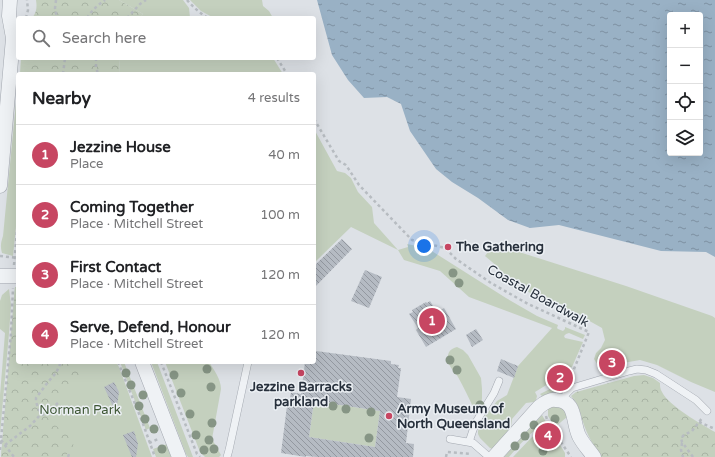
<!DOCTYPE html>
<meta charset="utf-8">
<style>
body{margin:0;font-family:"Varela Round",sans-serif;background:#f2f2f2;color:#202124}
.controls{position:absolute;right:12px;top:12px;display:grid;overflow:hidden;border-radius:4px;box-shadow:0 4px 16px #0002}
.controls button{width:36px;height:36px;display:grid;place-items:center;padding:0;border:0;border-bottom:1px solid #e0e0e0;background:#fff;color:#202124;font:20px sans-serif}
.you{position:absolute;left:424px;top:246px;width:14px;height:14px;margin:-10px;border:3px solid #fff;border-radius:50%;background:#1a73e8;box-shadow:0 0 0 6px #1a73e833}
.badge{display:grid;place-items:center;width:26px;height:26px;border-radius:50%;background:#c74662;color:#fff;font-size:13px;font-weight:700}
.pin{position:absolute;translate:-50% -50%;border:2px solid #fff;box-shadow:0 1px 4px #0006}
.list{margin:0;padding:0;list-style:none}
h2{display:flex;justify-content:space-between;align-items:center;height:52px;margin:0;padding:0 16px;font-size:17px}
h2 small{font-size:13px;font-weight:400;color:#757577}
.list li{display:grid;grid-template-columns:26px 1fr auto;gap:12px;align-items:center;box-sizing:border-box;height:60px;padding:0 16px;border-top:1px solid #e0e0e0}
.list b{display:block;font-size:15px;white-space:nowrap}
.list p{margin:0;font-size:13px;white-space:nowrap;color:#757577}
.list em{font-size:13px;font-style:normal;color:#757577}
.icon{flex:none;width:22px;height:22px;fill:none;stroke:currentColor;stroke-width:2;stroke-linecap:round;stroke-linejoin:round}
.map{position:relative;flex:none;width:715px;height:457px;overflow:hidden}
.search{position:absolute;background:#fff;box-shadow:0 4px 16px #0002;left:16px;top:16px;width:300px;height:44px;display:flex;align-items:center;gap:10px;box-sizing:border-box;padding:0 14px;border-radius:4px;color:#757577;font-size:15px}
.panel{position:absolute;background:#fff;box-shadow:0 4px 16px #0002;left:16px;top:72px;width:300px;height:292px;border-radius:4px}
.map>svg:first-child{display:block}
.green{fill:#c4d0be}
.forest{fill:url(#forest-crowns)}
.water{fill:url(#water-ripples);fill-rule:evenodd}
.building{fill:url(#building-back-hatch);fill-rule:evenodd}
.lines{fill:none;stroke-linecap:round;stroke-linejoin:round}
.service-casing{stroke:#a3a8b0;stroke-width:8}
.minor-casing{stroke:#a3a8b0;stroke-width:15}
.path{stroke:#b7bcc1;stroke-width:2.5;stroke-dasharray:3 3;stroke-linecap:butt}
.service{stroke:#eff2f5;stroke-width:7}
.minor{stroke:#eff2f5;stroke-width:14}
.tree{fill:#869585}
.poi-dot{fill:#c74662;stroke:#ecf0f4;stroke-width:1.5}
.labels{text-anchor:middle;dominant-baseline:central;stroke-width:3;stroke-linejoin:round;paint-order:stroke}
.poi-label{font-size:13px;font-weight:bold;fill:#27303c;stroke:#ecf0f4;text-anchor:start}
.street-label{font-size:13px;fill:#27303c;stroke:#ecf0f4}
.park-label{font-size:13px;fill:#3e5735;stroke:#ecf0f4}
</style>
<div class="map">
<svg width="715" height="457" viewBox="0 0 715 457">
<defs>
<pattern id="forest-crowns" width="20" height="18" patternUnits="userSpaceOnUse"><rect width="20" height="18" fill="#c4d0be"/><path d="M2 6a3 3 0 1 1 6 0M12 15a3 3 0 1 1 6 0" fill="none" stroke="#a8b3a4"/></pattern>
<pattern id="water-ripples" width="26" height="14" patternUnits="userSpaceOnUse"><rect width="26" height="14" fill="#99b1c5"/><path d="M2 4q2-2 4 0t4 0M15 11q2-2 4 0t4 0" fill="none" stroke="#7d90a1"/></pattern>
<pattern id="building-back-hatch" width="6" height="6" patternUnits="userSpaceOnUse"><rect width="6" height="6" fill="#b5bbc3"/><path d="M-1 5l2 2M0 0l6 6M5-1l2 2" fill="none" stroke="#9398a0"/></pattern>
</defs>
<rect width="100%" height="100%" fill="#dde1e6"/>
<!-- green -->
<path class="green" d="M119,0H183L189,8L190,18H140L143,14Z
M190,0H262L263,6L269,11L273,18H214L201,11Z
M119,58H273L283,74H149L142,73L139,74H120Z
M16,103L18,107V207L13,256L2,253C0,246 1,242 3,236Z
M314,129L337,171L345,173L351,178L358,192L372,207L374,223L398,250L408,247L407,244L427,248L506,298L537,316L558,325L557,328L558,329L563,331L565,329V327L585,335L583,339L569,333L566,334L564,336L565,338L583,342L572,367L551,373L554,383L548,384L535,392L537,396L536,400L534,402L526,403L512,419L511,427L509,431L493,449L490,448L480,438L478,434V431L482,420L497,401L507,395L518,366L552,328L469,297L440,271L404,260L398,250L351,227L314,263Z
M494,244L626,286L712,316L715,318V392L691,382L657,365L640,360L623,363C618,359 612,360 606,362L604,368L599,367L594,359L596,353L601,348L605,340L602,328L559,304L535,296L507,278L498,267L485,256Z
M15,287H18V362H116L119,367L152,457H1Z
M9,289L11,305L9,333L0,434V395L5,333L0,329V301L2,295Z
M457,347L463,350L468,355L481,378L482,389V398L481,405L476,410L474,409C469,398 464,388 458,377C455,372 449,367 448,361C447,354 449,349 457,347Z
M120,362H124L150,428L146,430Z
M151,362H157L193,457H188L186,454Z
M165,362H209C214,370 221,379 221,389L212,439L221,455L219,457H205L200,452Z
M563,385L564,389L562,392H553L542,396L540,394L550,389Z
M314,401L380,411L375,447L309,437Z
M554,405L564,409L567,417L555,427L548,416V409Z
M542,415L546,422C531,432 520,444 509,457H504Z
M548,425L565,453V457H513L531,438Z
M167,444L171,457H156L153,449Z"/>
<!-- forest -->
<path class="forest" d="M36,0H119L143,14L140,18H32C37,12 37,7 36,0Z
M21,58H119L120,74H21L20,73Z
M15,287H18V362H78C79,365 81,368 80,372C78,384 64,394 56,402L55,425L70,436L72,440L74,447L67,452V457H1Z
M644,375L653,378L660,383C660,386 660,389 662,392C669,406 701,424 715,432V457H601C594,446 587,435 583,422C579,411 580,406 571,396L576,392L580,391L634,376Z"/>
<!-- water -->
<path class="water" d="M317,0H715V257L706,252L661,251L559,225L530,228L508,220L478,198L452,182L436,169L410,131L401,104L387,97L364,98L348,80L332,55ZM670,15H700V153H670Z"/>
<!-- building -->
<path class="building" d="M342,239L352,249L314,288V266Z
M365,270L382,277L369,308L351,301Z
M430,301L437,312L444,308L456,329L426,347L416,330L418,328L409,314L413,312L412,310L426,302L427,303Z
M476,329L483,340L472,347L466,335Z
M316,351L391,361V364L399,365L398,368H401L397,397L411,399L406,443L414,444L413,457H317L306,456V457L281,453L288,398H290L291,392L301,394L305,362H314V353H316ZM314,401L380,411L375,447L309,437Z
M501,359L518,366L514,378L497,371Z
M114,382L119,392L116,413L104,387Z
M134,431L138,444L136,457H132L123,435Z"/>
<g class="lines">
<defs>
<path id="service" d="M563,400L566,394L572,388L629,371L637,369L646,370L656,374L696,400L707,411
M450,439L473,443L489,457
M469,442L473,430L476,422L494,393L499,381
M227,457L229,450L248,362"/>
<path id="minor" d="M0,186L13,38L9,16L10,0
M0,276H18
M142,362L179,457
M494,457L539,407C544,403 550,399 556,400C577,401 572,421 579,436C583,444 589,450 594,457"/>
</defs>
<!-- service casing -->
<use href="#service" class="service-casing"/>
<!-- minor casing -->
<use href="#minor" class="minor-casing"/>
<!-- path -->
<path class="path" d="M56,0L55,8L57,18
M187,0C193,7 200,13 208,18
M26,18L28,10L27,0
M87,18C92,10 98,5 105,0
M127,18L140,4L146,0
M96,58V67L98,74
M277,58L287,74
M63,74L65,58
M314,119L339,161L346,165L359,185L412,240L445,248L456,259L491,283L528,304L589,332L570,379
M0,256L18,258
M14,265L18,219
M118,362L142,421L155,457
M161,362L197,454L200,457
M557,384L554,375L573,369
M550,386L564,382
M58,403L45,414L43,415L39,410L36,402V398L48,382L56,373L61,362
M546,416L548,423L571,457
M699,422L715,429
M536,432L548,423
M1,440L14,457
M149,443L158,439
M682,443L681,450L683,457
M5,445L30,426L41,414
M0,450L11,333L13,288
M68,457L69,454
M446,457L447,452L471,454
M693,457L682,442L681,438L684,435L692,431L703,417"/>
<!-- service -->
<use href="#service" class="service"/>
<!-- minor -->
<use href="#minor" class="minor"/>
</g>
<!-- trees -->
<g class="tree">
<circle cx="453" cy="273" r="4.5"/>
<circle cx="459" cy="283" r="4.5"/>
<circle cx="450" cy="360" r="4.5"/>
<circle cx="207" cy="369" r="4.5"/>
<circle cx="457" cy="370" r="4.5"/>
<circle cx="126" cy="373" r="4.5"/>
<circle cx="174" cy="375" r="4.5"/>
<circle cx="131" cy="385" r="4.5"/>
<circle cx="211" cy="387" r="4.5"/>
<circle cx="181" cy="393" r="4.5"/>
<circle cx="143" cy="395" r="4.5"/>
<circle cx="480" cy="405" r="4.5"/>
<circle cx="139" cy="406" r="4.5"/>
<circle cx="333" cy="406" r="4.5"/>
<circle cx="346" cy="409" r="4.5"/>
<circle cx="371" cy="412" r="4.5"/>
<circle cx="190" cy="414" r="4.5"/>
<circle cx="145" cy="419" r="4.5"/>
<circle cx="555" cy="419" r="4.5"/>
<circle cx="212" cy="423" r="4.5"/>
<circle cx="534" cy="425" r="4.5"/>
<circle cx="154" cy="429" r="4.5"/>
<circle cx="196" cy="435" r="4.5"/>
<circle cx="525" cy="436" r="4.5"/>
<circle cx="369" cy="438" r="4.5"/>
<circle cx="209" cy="440" r="4.5"/>
<circle cx="515" cy="446" r="4.5"/>
<circle cx="162" cy="449" r="4.5"/>
<circle cx="214" cy="449" r="4.5"/>
<circle cx="204" cy="450" r="4.5"/>
<circle cx="543" cy="451" r="4.5"/>
</g>
<!-- markers -->
<g class="poi-dot">
<circle cx="448" cy="247" r="4"/>
<circle cx="301" cy="373" r="4"/>
<circle cx="389" cy="416" r="4"/>
</g>
<g class="labels">
<!-- poi labels -->
<g class="poi-label">
<text x="456" y="247">The Gathering</text>
<text x="301" y="387" text-anchor="middle">Jezzine Barracks<tspan x="301" dy="15">parkland</tspan></text>
<text x="397" y="409">Army Museum of<tspan x="397" dy="15">North Queensland</tspan></text>
</g>
<!-- street labels -->
<g class="street-label">
<text transform="translate(538 296) rotate(29)">Coastal Boardwalk</text>
</g>
<!-- park labels -->
<g class="park-label">
<text x="80" y="410">Norman Park</text>
</g>
</g>
</svg>
<div class="controls">
<button>+</button>
<button>−</button>
<button><svg class="icon" aria-label="locate" viewBox="0 0 24 24"><circle cx="12" cy="12" r="6"/><path d="M12 2v4M12 18v4M2 12h4M18 12h4"/></svg></button>
<button><svg class="icon" aria-label="layers" viewBox="0 0 24 24"><path d="M12 4l9 5-9 5-9-5zM3 14l9 5 9-5"/></svg></button>
</div>
<div class="you"></div>
<div class="pin badge" style="left:432px;top:321px">1</div>
<div class="pin badge" style="left:560px;top:378px">2</div>
<div class="pin badge" style="left:612px;top:363px">3</div>
<div class="pin badge" style="left:548px;top:436px">4</div>
<div class="search"><svg class="icon" aria-label="search" viewBox="0 0 24 24"><circle cx="10" cy="10" r="6"/><path d="M15 15l6 6"/></svg>Search here</div>
<section class="panel">
<h2>Nearby<small>4 results</small></h2>
<ul class="list">
<li><span class="badge">1</span><div><b>Jezzine House</b><p>Place</p></div><em>40 m</em></li>
<li><span class="badge">2</span><div><b>Coming Together</b><p>Place · Mitchell Street</p></div><em>100 m</em></li>
<li><span class="badge">3</span><div><b>First Contact</b><p>Place · Mitchell Street</p></div><em>120 m</em></li>
<li><span class="badge">4</span><div><b>Serve, Defend, Honour</b><p>Place · Mitchell Street</p></div><em>120 m</em></li>
</ul>
</section>
</div>
